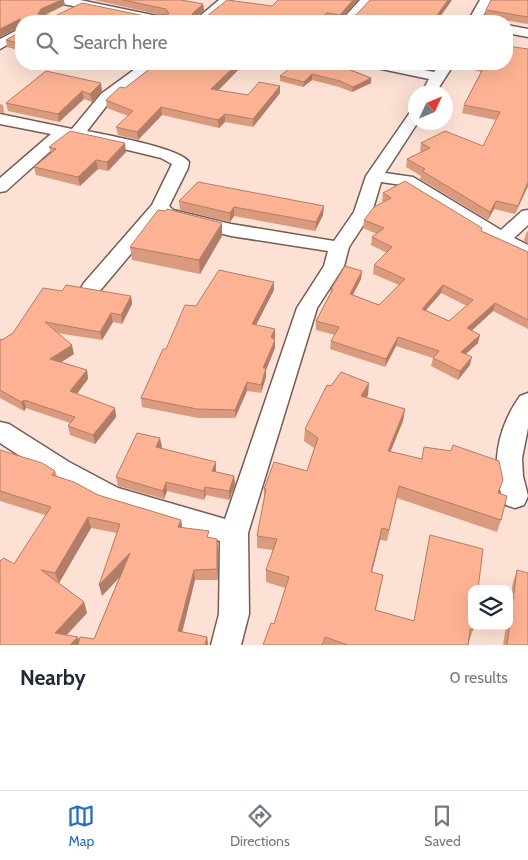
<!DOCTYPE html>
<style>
body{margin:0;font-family:Cabin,sans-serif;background:#f2f2f3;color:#1f2937}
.controls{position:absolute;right:15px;bottom:15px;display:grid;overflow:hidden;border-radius:10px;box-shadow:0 5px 20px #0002}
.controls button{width:45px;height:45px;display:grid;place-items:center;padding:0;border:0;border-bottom:1px solid #e0e1e3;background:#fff;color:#1f2937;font:25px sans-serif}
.compass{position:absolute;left:408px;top:85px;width:45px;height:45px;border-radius:50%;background:#fff;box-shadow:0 5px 20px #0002;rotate:46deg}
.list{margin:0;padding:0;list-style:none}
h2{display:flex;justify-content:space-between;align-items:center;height:65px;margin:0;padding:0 20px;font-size:21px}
h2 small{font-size:16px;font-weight:400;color:#747a83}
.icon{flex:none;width:28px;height:28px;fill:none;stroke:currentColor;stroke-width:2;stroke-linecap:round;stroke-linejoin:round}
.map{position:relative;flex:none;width:528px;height:645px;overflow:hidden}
.search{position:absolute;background:#fff;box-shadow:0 5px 20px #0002;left:15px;right:15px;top:15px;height:55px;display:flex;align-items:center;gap:12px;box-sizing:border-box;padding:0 18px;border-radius:20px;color:#747a83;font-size:19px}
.sheet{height:145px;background:#fff}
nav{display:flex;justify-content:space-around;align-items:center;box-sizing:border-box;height:70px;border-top:1px solid #e0e1e3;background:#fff;font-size:14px;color:#747a83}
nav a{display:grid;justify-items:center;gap:2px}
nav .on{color:#266ebe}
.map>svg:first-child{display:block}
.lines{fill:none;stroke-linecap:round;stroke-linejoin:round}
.street-casing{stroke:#755d53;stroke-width:3}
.street{fill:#fff;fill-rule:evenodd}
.wall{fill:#da9a7e;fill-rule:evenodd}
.shaded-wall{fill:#b17d67}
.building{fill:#fdb393;stroke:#b17d67;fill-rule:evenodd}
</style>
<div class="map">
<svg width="528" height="645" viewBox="0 0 528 645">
<rect width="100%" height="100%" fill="#fde1d5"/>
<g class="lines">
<defs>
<path id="street" d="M57,0H80L162,17L168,21H146L63,4Z
M219,0H232L207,21H194Z
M360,0H373L354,21H341Z
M480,0H492L480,21H468Z
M507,25L528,29V37L507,33Z
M21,28V37L0,49V39Z
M142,64H157L111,100L87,131C106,135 180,148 189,162L188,168L169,206L173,210L231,224L334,241L354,212L366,176L411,111L416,110V122H418L385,173L413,177L501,230L522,211L528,210V225L514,238L528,245V259L495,243L402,185L381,182L372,212L349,247L344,266L317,308L248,533L249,614L241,645H211L219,614L220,541L102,505L51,476L0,443V422L9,424L69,462L118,488L225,519L297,308L324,266L328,251L231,236L161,218L98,293L91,294L84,293L81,288L84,283L152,205L172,164L161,158L74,137H66L6,191L0,192V178L51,134L0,124V114L72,129L101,94Z
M370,64H395L434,72L440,64H454L436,92H422L429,79L372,67Z
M528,393V428L522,458L523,476L528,496L524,505L515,508L506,505C488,470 498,427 520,396Z"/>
</defs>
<!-- street casing -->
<use href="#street" class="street-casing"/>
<!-- street -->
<use href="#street" class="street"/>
</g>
<!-- wall -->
<path class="wall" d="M0,0L65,5L45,15L55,16H145L161,15L94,0H181L203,4L204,10L198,16H207L272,6L358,0L340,21L327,20L325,21H21V51L7,47L6,40L20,32V27L0,37Z
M452,0L437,21H346V16L356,15Z
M528,0V24L484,17L486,10Z
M528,49V186L515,214L494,209L488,220L420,179L421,176L406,167L407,159L422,152L420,151L421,143L483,146L496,120L462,113L464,105L481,72L458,66L459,64H507Z
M156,64H244L218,90L248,95L280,86V93L253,127L225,122L219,128L162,115L138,140L118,135L116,127L128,116L107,108L106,100L125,88Z
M347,66L345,67L371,78V83L352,92L339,87L312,80L303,87L280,81V76Z
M46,71L102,91L92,102L84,99L59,122L8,111L6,103Z
M0,104L3,105L4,113H0Z
M49,147L126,152L108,171L98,169L80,186L36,175L34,167L51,153Z
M383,193L482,231L528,252V329L493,311L472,330L478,343L466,354L470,365L458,380L431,366L433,358L396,346L385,367L330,349L331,341L335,335L316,330V321L330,294L331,289L361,279L353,295L379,305L399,285L373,274L374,265L387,253L371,245L372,237L377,234L363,228L364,220L384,202L382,201ZM441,293L467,306L449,321L426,310Z
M179,201L323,215L315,231L234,216L230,222L180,210Z
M528,231V244L524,241L526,233Z
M222,236L200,274L132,260L130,247Z
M274,290L256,325L275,329V338L274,339L275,348L266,370V377L261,393L247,391L235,418H198L142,407L141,398L196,306Z
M62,291L131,296L132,304L122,324L113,322L102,340L57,333L74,354L61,362L87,370L88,379L77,394L115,408L116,417L95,444L70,435L68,426L70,423L26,408L24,411L0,398V339L2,340L13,333Z
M368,395L366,397L405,409L403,421L390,451L498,493L501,520L497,532L397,498L387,541L380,540L372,572L383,575L376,610L414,621L430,535L473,630L468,645H263L274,624L285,588L266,582V570L273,550L257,548V536L264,498V489L307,471L314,448L304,441L305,429Z
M162,447L161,448L216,471V472L234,476L235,485L229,500L206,495L204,500L167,491L164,499L118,486L116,477Z
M0,450L55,471L57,476L98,495L181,520L182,527L209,538L218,550V580H195L182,632L207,637L208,645H0L45,515L0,501ZM91,528L117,533L102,596L119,578L94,639L79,640L67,635L87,613L84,602L59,583Z
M517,570L528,645H503L506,626H509V605L513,582Z"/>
<!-- shaded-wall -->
<path class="shaded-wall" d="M61,0H64L65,5L42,16L38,14L41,9Z
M353,0H358L340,21V15Z
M448,0H452L437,21H433Z
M203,4L204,10L192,21V14Z
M327,13V20L325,21H317Z
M20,19L21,26L0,37V29Z
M237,64H244L212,97L211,89Z
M343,64H347V66L340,71V66Z
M312,74V80L303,87L304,82Z
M371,78V83L352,92L353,87Z
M101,83L102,91L92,102L90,94Z
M280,86V93L253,127V119Z
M82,91L84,99L59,122L58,114Z
M161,107L162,115L138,140L137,132Z
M225,114V122L219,128L218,120Z
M125,143L126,152L108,171L107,162Z
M96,160L98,169L80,186L78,177Z
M528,182V186L515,214L518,206Z
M496,201L494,209L488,220L490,212Z
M324,206L323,215L315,231L316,222Z
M234,207V216L230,222V213Z
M222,223V236L200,274L199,260Z
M362,271L361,279L349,302L350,294Z
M274,282V290L252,333V324Z
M443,285L441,293L420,317L422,309Z
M131,296L132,304L122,324L121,315Z
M495,303L493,311L466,336L467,328Z
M111,313L113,322L102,340L100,332Z
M275,329V338L271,346V337Z
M480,335L478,343L459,360L461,352Z
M398,337L396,346L385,367L386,359Z
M275,340V348L266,370V377L261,393L263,368Z
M72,345L74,354L52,368L50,359Z
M472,357L470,365L458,380L460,371Z
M87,370L88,379L72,400L70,391Z
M247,382V391L235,418V410Z
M369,383L368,395L360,408L361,396Z
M24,400L26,408L24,411L21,402Z
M115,408L116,417L95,444L93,435Z
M405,409L403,421L386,463L388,451Z
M160,438L162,447L158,456L156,447Z
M216,462V471L212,480V471Z
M234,476L235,485L229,500V491Z
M166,482L167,491L164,499L163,491Z
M205,487L206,495L204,500V491Z
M88,517L91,528L59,583L55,573Z
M181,520L183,532L178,527Z
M382,528L380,540L369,583L371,572Z
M217,539L218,550V580L217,569Z
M130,553L132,564L102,596L99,585Z
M194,570L195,580L180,641L178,631Z
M84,602L87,613L59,643L55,633Z
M78,637L81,645H70Z
M207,637L208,645H205Z"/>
<!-- building -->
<path class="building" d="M0,0H61L41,9L38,14L55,16L82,3L145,16L169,14L166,9L123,0H181L203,4L192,14L194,16H207L227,0L272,6L278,0H353L340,15L327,13L317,21H21V44L6,40L20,32V19L0,29Z
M370,0H448L433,21H378L346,16L356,15Z
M491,0H528V17L486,10Z
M507,46L528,49V182L518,206L496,201L490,212L422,171L425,169L407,159L430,148L421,143L445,131L483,146L500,112L464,105L485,65L480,64H507Z
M156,64H237L211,89L248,95L259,82L280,86L253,119L225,114L218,120L161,107L137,132L116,127L133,111L106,100L120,87L125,88Z
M295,64H343L340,66L371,78L353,87L340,81L312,74L304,82L280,76Z
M46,71L101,83L90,94L82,91L58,114L6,103Z
M70,131L125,143L107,162L96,160L78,177L34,167L56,149L49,147Z
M405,181L482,228L481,231L528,252V320L495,303L467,328L480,335L461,352L472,357L460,371L433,358L439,351L398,337L386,359L331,341L339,327L316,321L333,289H331L345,266L362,271L350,294L379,305L405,279L374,265L392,247L372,237L384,228L364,220L374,207L391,198L383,193ZM443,285L473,300L449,321L422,309Z
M198,182L324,206L316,222L234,207L230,213L179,201Z
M167,209L222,223L199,260L130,247L158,210L165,211Z
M219,270L274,282L252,324L275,329L271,337L275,340L263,368H266L261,385L247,382L235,410L197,409L141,398L163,349H166L185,305L196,306Z
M66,285L131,296L121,315L111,313L100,332L45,322L72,345L50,359L87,370L70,391L115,408L93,435L68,426L75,417L24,400L21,402L0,390V339L2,340L13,333L43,288L62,291Z
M341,372L369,383L361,396L405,409L388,451L422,459L424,447L451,451L453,445L499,461L503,480L498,493L507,496L501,520L399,486L389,530L382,528L371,572L383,575L375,610L414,621L430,535L483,549L478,589H472V626H474L473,630L470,629L468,645H348L325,637L322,645H263L271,623L274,624L289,577L266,570L277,539L257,536L266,489H264L274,462L307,471L318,438L305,429L327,385L331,386Z
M137,433L160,438L156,447L216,462L212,471L234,476L229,491L205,487L204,491L166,482L163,491L116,477Z
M0,450L42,463L55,471L52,475L74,482L98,495L181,520L178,527L209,531L207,537L217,539V569L194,570L178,631L207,637L205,645H78L80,637L94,639L130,553L99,585L120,524L88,517L55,573L41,570L84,602L55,633L78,637L70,645H0V561L4,558L14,564L51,507L0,491Z
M517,570L528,573V645H507Z"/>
</svg>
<div class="controls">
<button><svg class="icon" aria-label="layers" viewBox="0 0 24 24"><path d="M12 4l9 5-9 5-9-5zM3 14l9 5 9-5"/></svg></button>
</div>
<svg class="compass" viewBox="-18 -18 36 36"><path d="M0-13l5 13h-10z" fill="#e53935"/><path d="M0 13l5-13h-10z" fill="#747a83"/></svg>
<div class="search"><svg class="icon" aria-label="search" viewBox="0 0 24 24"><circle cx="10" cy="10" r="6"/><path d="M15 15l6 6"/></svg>Search here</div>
</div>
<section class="sheet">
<h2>Nearby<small>0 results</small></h2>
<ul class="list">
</ul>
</section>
<nav>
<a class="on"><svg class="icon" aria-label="map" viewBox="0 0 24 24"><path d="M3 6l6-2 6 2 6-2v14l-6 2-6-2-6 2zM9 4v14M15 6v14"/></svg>Map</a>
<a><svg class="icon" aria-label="directions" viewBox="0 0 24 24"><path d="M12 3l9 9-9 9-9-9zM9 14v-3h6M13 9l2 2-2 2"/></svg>Directions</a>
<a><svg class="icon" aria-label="saved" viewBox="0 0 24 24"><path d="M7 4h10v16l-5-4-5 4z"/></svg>Saved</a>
</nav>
